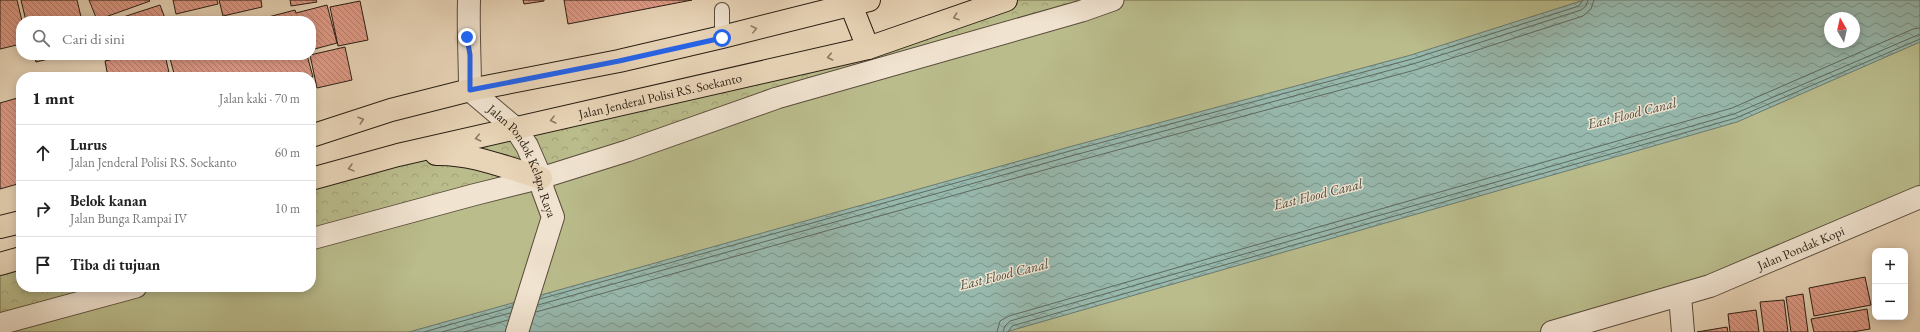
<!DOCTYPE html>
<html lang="id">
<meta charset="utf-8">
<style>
body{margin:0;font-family:"EB Garamond",serif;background:#f2f2f2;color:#222}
.controls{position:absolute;right:12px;bottom:12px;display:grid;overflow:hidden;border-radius:8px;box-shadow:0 2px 10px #0003}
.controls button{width:36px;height:36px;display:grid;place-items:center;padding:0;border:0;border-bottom:1px solid #e0e0e0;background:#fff;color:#222;font:20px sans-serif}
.compass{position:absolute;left:1824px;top:12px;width:36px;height:36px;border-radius:50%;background:#fff;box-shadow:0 2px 10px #0003;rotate:351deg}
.stop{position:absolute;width:12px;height:12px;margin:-9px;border:3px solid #2563eb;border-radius:50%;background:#fff}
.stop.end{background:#2563eb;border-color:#fff;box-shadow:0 1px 4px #0008}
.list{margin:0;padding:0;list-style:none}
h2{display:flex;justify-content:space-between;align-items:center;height:52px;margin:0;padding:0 16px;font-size:17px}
h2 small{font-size:13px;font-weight:400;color:#767676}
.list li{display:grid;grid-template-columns:26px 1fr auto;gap:12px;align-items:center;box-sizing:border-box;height:56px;padding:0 16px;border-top:1px solid #e0e0e0}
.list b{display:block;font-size:15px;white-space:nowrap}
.list p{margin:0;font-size:13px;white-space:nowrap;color:#767676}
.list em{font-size:13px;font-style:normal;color:#767676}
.icon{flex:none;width:22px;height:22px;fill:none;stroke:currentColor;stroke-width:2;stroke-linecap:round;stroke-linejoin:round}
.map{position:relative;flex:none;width:1920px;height:332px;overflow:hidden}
.search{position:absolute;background:#fff;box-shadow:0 2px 10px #0003;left:16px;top:16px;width:300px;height:44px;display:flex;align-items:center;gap:10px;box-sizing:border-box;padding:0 14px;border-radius:16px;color:#767676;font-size:15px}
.panel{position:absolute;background:#fff;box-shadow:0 2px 10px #0003;left:16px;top:72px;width:300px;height:220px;border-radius:16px}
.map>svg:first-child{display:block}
.grass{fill:#babc8c;stroke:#726d4f;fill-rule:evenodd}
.forest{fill:url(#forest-crowns);stroke:#726d4f}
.water{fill:url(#water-waves);stroke:#6b7a6f;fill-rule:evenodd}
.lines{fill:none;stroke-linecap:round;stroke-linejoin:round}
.shore{stroke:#606b60;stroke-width:1}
.building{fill:url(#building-back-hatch);stroke:#291e12}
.service-casing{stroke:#594c3b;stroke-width:16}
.pedestrian-casing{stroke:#594c3b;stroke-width:23}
.minor-casing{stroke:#594c3b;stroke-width:24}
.tertiary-casing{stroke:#594c3b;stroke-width:24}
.primary-casing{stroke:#291e12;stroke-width:24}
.service{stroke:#f0e3d0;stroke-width:14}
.pedestrian{stroke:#f0e3d0;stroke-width:21}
.minor{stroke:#f0e3d0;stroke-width:22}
.tertiary{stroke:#f0e3d0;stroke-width:22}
.primary{stroke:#e8d4b7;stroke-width:22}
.oneway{stroke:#887964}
.route{stroke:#2563eb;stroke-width:5}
.labels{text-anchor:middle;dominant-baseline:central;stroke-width:3;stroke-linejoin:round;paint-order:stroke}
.street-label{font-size:13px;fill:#291e12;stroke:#f0e3d0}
.water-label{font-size:14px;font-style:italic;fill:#4a4c40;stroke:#f0e3d0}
</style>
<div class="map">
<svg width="1920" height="332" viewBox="0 0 1920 332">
<defs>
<pattern id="forest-crowns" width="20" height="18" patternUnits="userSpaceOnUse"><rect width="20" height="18" fill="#babc8c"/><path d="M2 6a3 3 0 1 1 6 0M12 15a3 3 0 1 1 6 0" fill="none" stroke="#a0a178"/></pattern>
<pattern id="water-waves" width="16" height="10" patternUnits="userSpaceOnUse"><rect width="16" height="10" fill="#97b8ad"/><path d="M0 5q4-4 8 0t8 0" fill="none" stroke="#7b958b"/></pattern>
<pattern id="building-back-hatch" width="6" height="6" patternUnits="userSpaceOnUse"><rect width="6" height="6" fill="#e09b88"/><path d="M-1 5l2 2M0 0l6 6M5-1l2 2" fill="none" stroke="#b67e6e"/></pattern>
</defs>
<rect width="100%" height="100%" fill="#e8d4b7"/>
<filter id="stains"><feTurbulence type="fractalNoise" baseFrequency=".005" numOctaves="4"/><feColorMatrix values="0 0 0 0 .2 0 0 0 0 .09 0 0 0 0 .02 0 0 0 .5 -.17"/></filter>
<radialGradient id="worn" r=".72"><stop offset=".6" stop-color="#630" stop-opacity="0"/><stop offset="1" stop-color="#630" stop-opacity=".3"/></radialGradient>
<!-- grass -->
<path class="grass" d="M1113,0H1920V194L1710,286L1544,332H0L139,287H311V241ZM1830,18H1854V42H1830Z"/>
<!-- forest -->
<path class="forest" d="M1006,0H1113L311,239V179L628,102Z
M21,258V287H136L0,324V264Z"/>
<!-- water -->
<path class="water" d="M1584,0H1920V42L1737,122L1006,332H409L1069,147L1411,55ZM1830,18H1854V42H1830Z"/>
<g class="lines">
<!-- shore -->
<path class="shore" d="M540,299L1070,151L1412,59L1579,6L1583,0
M538,305L1071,156L1413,64L1581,10L1586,6L1588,0
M536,312L1073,162L1415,70L1583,16L1591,9L1594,0
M424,332L512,307
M442,332L510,313
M464,332L508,320
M997,332L1000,321L1009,316L1732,108L1913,29L1920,28
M1003,332L1005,326L1010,321L1734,114L1920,34
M1008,332L1012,326L1736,118L1920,39"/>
</g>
<!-- building -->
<path class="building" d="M0,0H17L22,21L21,44L0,49Z
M21,0H77L82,21H26Z
M89,0H149L150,1L97,20Z
M173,0H217L218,4L176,14Z
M219,0H261L262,7L223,16Z
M290,0H316L317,2L291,6Z
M523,0H544V1L524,4Z
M564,0H692L568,24Z
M360,1L368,40L338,46L330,7Z
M160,5L166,21H111Z
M327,5L337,43L311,50V21H253L295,10L296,13Z
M345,47L352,80L317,88L310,55Z
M34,55H65L36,62Z
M131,55H165L170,77H108L105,61Z
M169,55H307L313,77H175Z
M21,97V183L0,189V103Z
M1865,277L1871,305L1814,316L1809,288Z
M1803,294L1808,332H1791L1786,297Z
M1784,300L1788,332H1764L1760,302Z
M1867,309L1870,329L1852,332H1814L1811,319Z
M1756,310L1759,332H1730L1728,314Z
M1727,327L1728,332H1697Z"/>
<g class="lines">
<defs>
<path id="service" d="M722,37V10"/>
<path id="pedestrian" d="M311,239L473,195L541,178L627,151L777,98L1082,11L1113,0
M0,324L136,287"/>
<g id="minor">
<path d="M469,0C468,30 470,60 470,90"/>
<path d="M1680,296L1683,332"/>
<path id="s1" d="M1552,332L1710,286L1920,197"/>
</g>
<g id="tertiary">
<path id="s2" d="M470,90L516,129L527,146L541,178L543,190L553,217L517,332"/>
</g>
<g id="primary">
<path d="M851,5L868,48"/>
<path d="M311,136L391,110L470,90L619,61L722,37L869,0"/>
<path d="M436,154C472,153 507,168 541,178"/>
<path id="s3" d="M311,179L398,155L868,48L1006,0"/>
<path d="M0,227L21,222"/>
<path d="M0,264L21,258"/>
</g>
</defs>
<!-- service casing -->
<use href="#service" class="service-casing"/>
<!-- pedestrian casing -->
<use href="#pedestrian" class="pedestrian-casing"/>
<!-- minor casing -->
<use href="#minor" class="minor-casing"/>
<!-- tertiary casing -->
<use href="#tertiary" class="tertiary-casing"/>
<!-- primary casing -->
<use href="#primary" class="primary-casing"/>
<!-- service -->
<use href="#service" class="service"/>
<!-- pedestrian -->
<use href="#pedestrian" class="pedestrian"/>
<!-- minor -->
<use href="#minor" class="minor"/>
<!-- tertiary -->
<use href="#tertiary" class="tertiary"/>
<!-- primary -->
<use href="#primary" class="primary"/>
</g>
<!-- one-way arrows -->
<defs><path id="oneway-chevron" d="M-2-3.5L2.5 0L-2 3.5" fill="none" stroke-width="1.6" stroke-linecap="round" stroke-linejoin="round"/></defs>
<g class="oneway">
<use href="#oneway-chevron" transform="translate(956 17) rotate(161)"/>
<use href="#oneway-chevron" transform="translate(754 29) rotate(-14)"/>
<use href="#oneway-chevron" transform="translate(830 57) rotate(167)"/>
<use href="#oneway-chevron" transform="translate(361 120) rotate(-18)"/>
<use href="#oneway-chevron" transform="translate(553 120) rotate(166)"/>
<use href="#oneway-chevron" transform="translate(478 138) rotate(168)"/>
<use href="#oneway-chevron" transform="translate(351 168) rotate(165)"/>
</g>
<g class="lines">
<!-- route -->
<path class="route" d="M467,37L470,55V90L619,61L722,38"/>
</g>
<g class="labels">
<!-- street labels -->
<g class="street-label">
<text stroke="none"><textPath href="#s3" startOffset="359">Jalan Jenderal Polisi RS. Soekanto</textPath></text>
<text stroke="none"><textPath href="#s2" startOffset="91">Jalan Pondok Kelapa Raya</textPath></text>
<text stroke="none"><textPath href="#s1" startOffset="263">Jalan Pondak Kopi</textPath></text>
</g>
<!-- water labels -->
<g class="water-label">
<text transform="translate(1632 113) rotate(-14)">East Flood Canal</text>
<text transform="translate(1318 194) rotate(-14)">East Flood Canal</text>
<text transform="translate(1004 274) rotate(-14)">East Flood Canal</text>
</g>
</g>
<rect width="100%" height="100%" filter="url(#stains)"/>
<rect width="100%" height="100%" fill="url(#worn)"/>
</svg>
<div class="controls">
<button>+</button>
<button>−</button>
</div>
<svg class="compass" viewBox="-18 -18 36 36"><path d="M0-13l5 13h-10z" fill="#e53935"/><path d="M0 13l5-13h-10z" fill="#767676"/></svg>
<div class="stop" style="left:722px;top:38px"></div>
<div class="stop end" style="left:467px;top:37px"></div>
<div class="search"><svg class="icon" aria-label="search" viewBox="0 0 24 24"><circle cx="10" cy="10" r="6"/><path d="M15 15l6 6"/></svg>Cari di sini</div>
<section class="panel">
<h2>1 mnt<small>Jalan kaki · 70 m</small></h2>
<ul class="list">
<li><svg class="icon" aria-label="ahead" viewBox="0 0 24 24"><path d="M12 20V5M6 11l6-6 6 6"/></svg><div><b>Lurus</b><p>Jalan Jenderal Polisi RS. Soekanto</p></div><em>60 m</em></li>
<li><svg class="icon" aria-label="right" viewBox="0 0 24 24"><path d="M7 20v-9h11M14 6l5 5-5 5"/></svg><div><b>Belok kanan</b><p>Jalan Bunga Rampai IV</p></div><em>10 m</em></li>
<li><svg class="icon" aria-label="arrive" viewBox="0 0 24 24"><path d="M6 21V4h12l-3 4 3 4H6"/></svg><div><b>Tiba di tujuan</b></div></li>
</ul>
</section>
</div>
